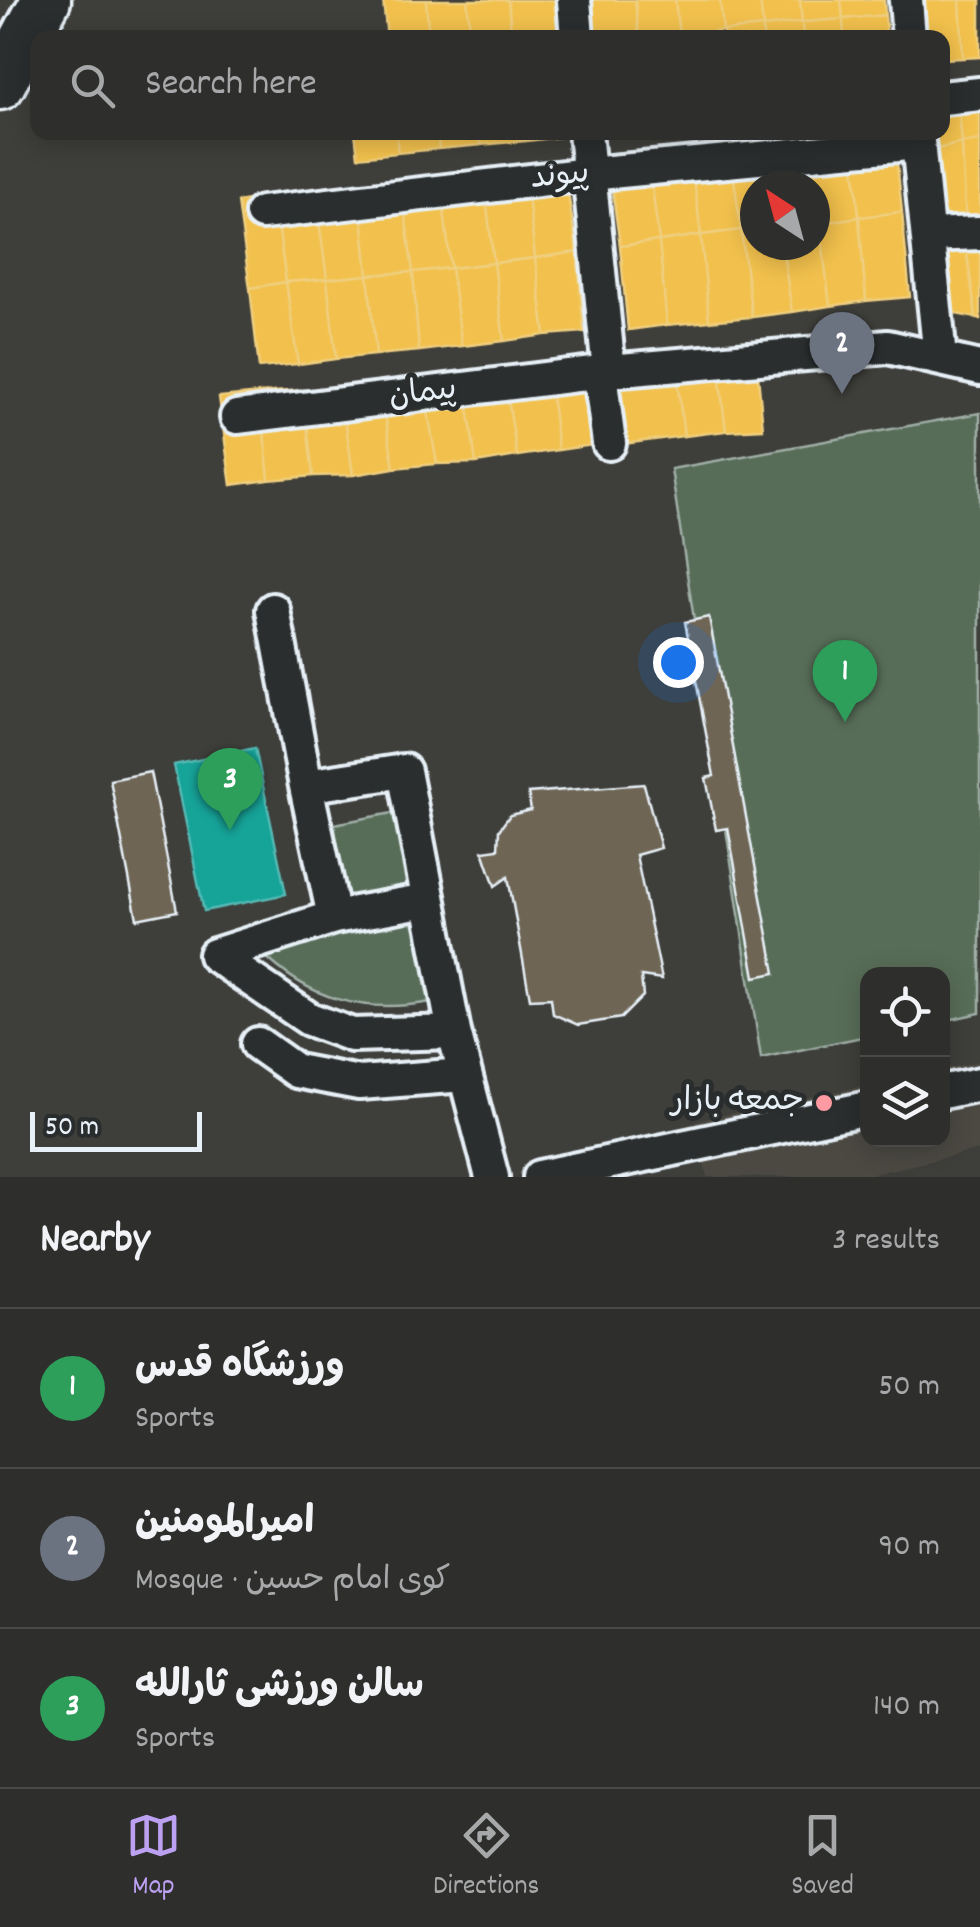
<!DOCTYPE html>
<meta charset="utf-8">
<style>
body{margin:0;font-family:Dekko,"Playpen Sans Arabic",sans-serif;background:#3a3a38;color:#f1f3f6}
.controls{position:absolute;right:30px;bottom:30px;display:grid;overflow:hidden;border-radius:20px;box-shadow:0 5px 25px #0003}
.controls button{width:90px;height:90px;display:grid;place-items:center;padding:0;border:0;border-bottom:2px solid #494a48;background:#2e2e2c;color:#f1f3f6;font:50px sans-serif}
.compass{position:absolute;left:740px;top:170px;width:90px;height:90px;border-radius:50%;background:#2e2e2c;box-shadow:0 5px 25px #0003;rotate:324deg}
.scale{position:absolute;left:30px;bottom:25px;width:172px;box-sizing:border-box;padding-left:10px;border:5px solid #e8f1f8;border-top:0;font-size:28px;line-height:35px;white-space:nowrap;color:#e8f1f8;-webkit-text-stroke:8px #2a2d2e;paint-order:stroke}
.you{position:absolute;left:678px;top:662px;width:35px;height:35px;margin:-25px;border:8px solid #fff;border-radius:50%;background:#1a73e8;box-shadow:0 0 0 15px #1a73e833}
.badge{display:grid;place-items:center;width:65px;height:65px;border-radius:50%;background:#bca0f2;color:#fff;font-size:32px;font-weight:700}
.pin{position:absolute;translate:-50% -82px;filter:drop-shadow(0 2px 5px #0008)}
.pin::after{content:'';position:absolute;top:52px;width:35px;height:30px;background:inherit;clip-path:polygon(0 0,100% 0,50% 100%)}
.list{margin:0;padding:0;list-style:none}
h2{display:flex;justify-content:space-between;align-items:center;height:130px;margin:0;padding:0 40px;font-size:42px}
h2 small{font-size:32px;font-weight:400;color:#a7a8a9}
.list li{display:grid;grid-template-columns:65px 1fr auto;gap:30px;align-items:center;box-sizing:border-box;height:160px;padding:0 40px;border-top:2px solid #494a48}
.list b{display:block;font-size:38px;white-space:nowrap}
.list p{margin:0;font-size:32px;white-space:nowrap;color:#a7a8a9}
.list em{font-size:32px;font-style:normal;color:#a7a8a9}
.icon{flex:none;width:55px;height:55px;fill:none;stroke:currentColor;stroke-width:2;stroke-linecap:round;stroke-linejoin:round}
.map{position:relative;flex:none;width:980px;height:1177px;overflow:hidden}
.search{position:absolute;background:#2e2e2c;box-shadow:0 5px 25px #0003;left:30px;right:30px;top:30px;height:110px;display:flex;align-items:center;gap:25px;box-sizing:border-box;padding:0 35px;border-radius:20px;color:#a7a8a9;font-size:38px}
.sheet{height:610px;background:#2e2e2c}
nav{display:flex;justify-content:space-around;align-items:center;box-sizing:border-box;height:140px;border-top:2px solid #494a48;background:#2e2e2c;font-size:28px;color:#a7a8a9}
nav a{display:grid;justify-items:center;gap:5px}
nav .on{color:#bca0f2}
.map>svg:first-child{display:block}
.built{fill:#4c4a42}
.green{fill:#596d58;stroke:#a0afa8;stroke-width:2.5}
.homes{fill:#f2c14e;stroke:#efcf81;stroke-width:2.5}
.public{fill:#17a398;stroke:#56bab5;stroke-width:2.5}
.building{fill:#6e6555;stroke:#e8f1f8;stroke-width:2.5}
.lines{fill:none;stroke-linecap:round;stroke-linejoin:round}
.minor-casing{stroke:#e8f1f8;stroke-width:40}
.highway-casing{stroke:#e8f1f8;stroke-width:55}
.minor{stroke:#2a2d2e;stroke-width:32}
.highway{stroke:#2a2d2e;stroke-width:48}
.poi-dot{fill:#ff9aa2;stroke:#2a2d2e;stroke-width:4}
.labels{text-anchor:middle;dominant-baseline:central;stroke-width:10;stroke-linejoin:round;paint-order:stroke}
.street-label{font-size:32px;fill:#e8f1f8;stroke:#2a2d2e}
.poi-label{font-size:32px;fill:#e8f1f8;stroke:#2a2d2e;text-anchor:end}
</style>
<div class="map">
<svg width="980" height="1177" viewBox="0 0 980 1177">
<rect width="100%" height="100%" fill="#3e3e3a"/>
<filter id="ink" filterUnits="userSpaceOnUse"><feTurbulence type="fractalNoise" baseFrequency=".01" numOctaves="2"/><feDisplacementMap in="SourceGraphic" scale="20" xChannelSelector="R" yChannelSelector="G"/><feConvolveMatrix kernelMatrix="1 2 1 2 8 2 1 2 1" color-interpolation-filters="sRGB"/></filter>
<g filter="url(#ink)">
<!-- built -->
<path class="built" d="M980,1061V1150L859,1177H707L695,1121L867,1085L868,1140H942L943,1069Z"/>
<!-- green -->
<path class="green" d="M980,413V1013L943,1021L942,974H868L867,1036L761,1058L671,469Z
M398,812L413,892L348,904L334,824Z
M412,915L431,1002C363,1014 309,1000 260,951L346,926Z"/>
<!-- homes -->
<path class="homes" d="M383,0H426L429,38H387Z
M426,0H467L471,38H429Z
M467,0H508L512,38H471Z
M508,0H554L558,38H512Z
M590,0H635L639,38H594Z
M635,0H675L679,36L639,38Z
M675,0H720L723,31L679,36Z
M720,0H760L763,27L723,31Z
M760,0H800L802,22L763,27Z
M800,0H841L843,19L802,22Z
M841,0H884L885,15L843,19Z
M922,0H960L963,58L942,59V38H925Z
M960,0H980V57L963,58Z
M885,15L887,38H844L843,19Z
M843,19L844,38H803L802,22Z
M802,22L803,38H763V27Z
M763,27V38H724L723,31Z
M980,78V141L962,143L956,79Z
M956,79L962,143L938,149L936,132H942V80Z
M355,132H396L398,153L358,157Z
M396,132H437L439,149L398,153Z
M437,132H480L481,145L439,149Z
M480,132H524L525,141L481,145Z
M524,132H571V136L525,141Z
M851,132L859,217L820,223L809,138Z
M851,132H894L902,212L859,217Z
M809,138L815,185H775L770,140Z
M770,140L775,185H755V230H741L729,142Z
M980,140V227H966L962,143Z
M729,142L741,230L701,235L690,147Z
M962,143L966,227L940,229L938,149Z
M690,147L701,235L659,241L648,154Z
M648,154L659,241L620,246L608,159Z
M564,166L577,252L535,258L525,168Z
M525,168L535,258L494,263L483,174Z
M483,174L494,263L451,268L440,179Z
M440,179L451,268L413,272L401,184Z
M401,184L413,272L368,275L359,186Z
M359,186L368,275L327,279L315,191Z
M315,191L327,279L286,282L274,195Z
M274,195L286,282L250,288L238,202Z
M902,212L910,297L866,301L859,217Z
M859,217L866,301L830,306L820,223Z
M820,223L830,306L792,312L782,245H815V224Z
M741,230L752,317L709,321L701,235Z
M741,230H755V245H782L792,312L752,317Z
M701,235L709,321L667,325L659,241Z
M659,241L667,325L628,330L620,246Z
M980,245V319L976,318L966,247Z
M966,247L976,318L951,313L947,251Z
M577,252L584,332L545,335L535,258Z
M535,258L545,335L504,341L494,263Z
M494,263L504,341L462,346L451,268Z
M451,268L462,346L419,351L413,272Z
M413,272L419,351L376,355L368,275Z
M368,275L376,355L336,359L327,279Z
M327,279L336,359L298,364L286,282Z
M286,282L298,364L259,368L250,288Z
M756,354L763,429L726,431L717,358Z
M717,358L726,431L684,436L675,364Z
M675,364L684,436L615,445L609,371Z
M588,365L600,444L558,450L548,368Z
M548,368L558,450L517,456L504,374Z
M504,374L517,456L476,463L464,378Z
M464,378L476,463L437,464L423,383Z
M423,383L437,464L394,468L380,384Z
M380,384L394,468L353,475L341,388Z
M341,388L353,475L313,476L303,390Z
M303,390L313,476L269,480L260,393Z
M260,393L269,480L231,485L219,397Z"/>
<!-- public -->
<path class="public" d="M255,748L286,894L204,911L174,765Z"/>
<!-- building -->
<path class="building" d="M709,617L775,973L755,977L728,828L716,830L706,778L714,776L685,622Z
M150,772L177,911L137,919L110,780Z
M644,784L661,848L636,855L662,979L641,976L643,996L621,1018L578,1025L553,1014L551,998L530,999L508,877L495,886L483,851L498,849L499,830L510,815L531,810L528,793Z"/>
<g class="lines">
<defs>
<path id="minor" d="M574,0L577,38
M906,0L909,38
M942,98L980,94
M585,132L609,371
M917,132L940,358
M262,213L589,174L918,143
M928,235L980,233
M600,374L609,443
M237,417L609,371L888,347L980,368
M273,610L306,786
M427,900L334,917L306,786L404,771L454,1032L492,1177
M215,955L309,1019L352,1035L454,1032
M215,955L334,917
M258,1044L296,1071L359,1083L465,1075
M942,1092L980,1084
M540,1177L868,1108"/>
<path id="highway" d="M0,85L46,0"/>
</defs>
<!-- minor casing -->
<use href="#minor" class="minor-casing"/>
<!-- highway casing -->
<use href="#highway" class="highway-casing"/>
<!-- minor -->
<use href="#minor" class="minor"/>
<!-- highway -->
<use href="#highway" class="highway"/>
</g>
</g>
<!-- markers -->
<circle class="poi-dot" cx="824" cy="1103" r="10"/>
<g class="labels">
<!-- street labels -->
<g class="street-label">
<text transform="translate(560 178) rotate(-6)">پیوند</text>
<text transform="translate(423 395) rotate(-7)">پیمان</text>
</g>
<!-- poi labels -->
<g class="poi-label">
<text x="804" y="1103">جمعه بازار</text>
</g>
</g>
</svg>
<div class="controls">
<button><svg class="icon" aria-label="locate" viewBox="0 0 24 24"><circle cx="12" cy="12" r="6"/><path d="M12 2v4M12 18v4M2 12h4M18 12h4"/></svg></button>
<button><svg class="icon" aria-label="layers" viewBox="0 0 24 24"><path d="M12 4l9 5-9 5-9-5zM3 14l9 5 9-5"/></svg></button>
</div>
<svg class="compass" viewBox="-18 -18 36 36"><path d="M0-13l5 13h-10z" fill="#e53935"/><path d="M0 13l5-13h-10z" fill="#a7a8a9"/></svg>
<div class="scale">50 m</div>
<div class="you"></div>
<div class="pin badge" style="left:845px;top:722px;background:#2e9e5b">1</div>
<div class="pin badge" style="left:842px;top:394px;background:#6b7280">2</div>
<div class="pin badge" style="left:230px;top:830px;background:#2e9e5b">3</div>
<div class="search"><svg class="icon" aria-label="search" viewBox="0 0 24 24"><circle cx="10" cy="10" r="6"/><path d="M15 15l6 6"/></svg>Search here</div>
</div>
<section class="sheet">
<h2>Nearby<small>3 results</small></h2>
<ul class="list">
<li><span class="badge" style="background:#2e9e5b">1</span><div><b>ورزشگاه قدس</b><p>Sports</p></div><em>50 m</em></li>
<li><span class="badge" style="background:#6b7280">2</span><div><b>امیرالمومنین</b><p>Mosque · کوی امام حسین</p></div><em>90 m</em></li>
<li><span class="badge" style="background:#2e9e5b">3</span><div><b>سالن ورزشی ثارالله</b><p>Sports</p></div><em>140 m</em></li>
</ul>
</section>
<nav>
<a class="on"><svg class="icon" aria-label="map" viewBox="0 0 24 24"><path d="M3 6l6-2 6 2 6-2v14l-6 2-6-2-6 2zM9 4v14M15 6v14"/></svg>Map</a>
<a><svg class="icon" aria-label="directions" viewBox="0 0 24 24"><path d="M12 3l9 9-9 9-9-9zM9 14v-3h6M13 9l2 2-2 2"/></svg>Directions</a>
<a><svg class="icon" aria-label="saved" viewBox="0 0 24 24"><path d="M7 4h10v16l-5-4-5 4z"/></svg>Saved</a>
</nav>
